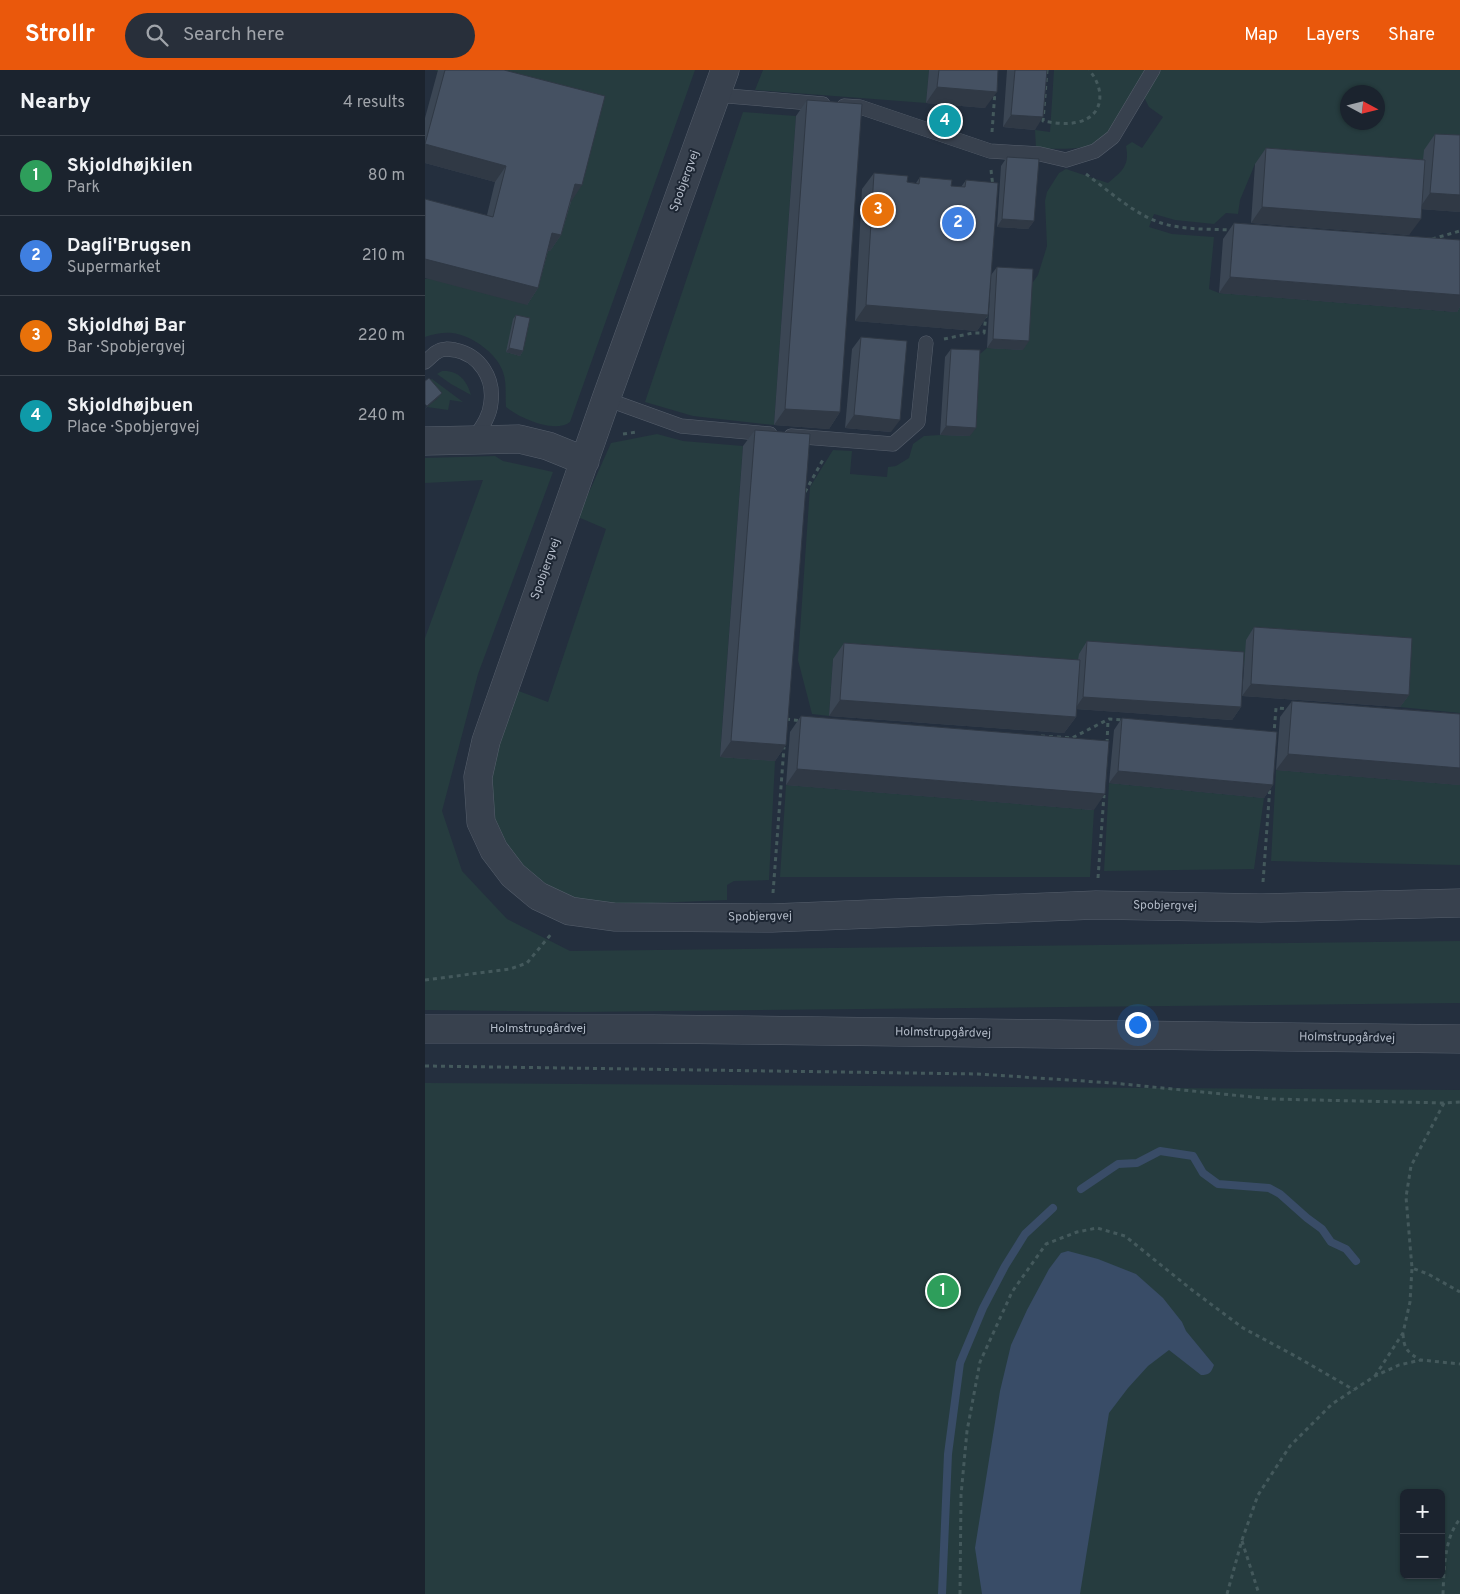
<!DOCTYPE html>
<meta charset="utf-8">
<style>
body{margin:0;font-family:Overpass,sans-serif;background:#282f3a;color:#f1f3f6}
.controls{position:absolute;right:15px;bottom:15px;display:grid;overflow:hidden;border-radius:8px;box-shadow:0 1px 4px #0004}
.controls button{width:45px;height:45px;display:grid;place-items:center;padding:0;border:0;border-bottom:1px solid #39404a;background:#1b232e;color:#f1f3f6;font:25px sans-serif}
.compass{position:absolute;left:915px;top:15px;width:45px;height:45px;border-radius:50%;background:#1b232e;box-shadow:0 1px 4px #0004;rotate:97deg}
.you{position:absolute;left:712px;top:954px;width:18px;height:18px;margin:-12px;border:4px solid #fff;border-radius:50%;background:#1a73e8;box-shadow:0 0 0 8px #1a73e833}
.badge{display:grid;place-items:center;width:32px;height:32px;border-radius:50%;background:#ea580c;color:#fff;font-size:16px;font-weight:700}
.pin{position:absolute;translate:-50% -50%;border:2px solid #fff;box-shadow:0 1px 5px #0006}
.list{margin:0;padding:0;list-style:none}
h2{display:flex;justify-content:space-between;align-items:center;height:65px;margin:0;padding:0 20px;font-size:21px}
h2 small{font-size:16px;font-weight:400;color:#a0a4aa}
.list li{display:grid;grid-template-columns:32px 1fr auto;gap:15px;align-items:center;box-sizing:border-box;height:80px;padding:0 20px;border-top:1px solid #39404a}
.list b{display:block;font-size:19px;white-space:nowrap}
.list p{margin:0;font-size:16px;white-space:nowrap;color:#a0a4aa}
.list em{font-size:16px;font-style:normal;color:#a0a4aa}
.icon{flex:none;width:28px;height:28px;fill:none;stroke:currentColor;stroke-width:2;stroke-linecap:round;stroke-linejoin:round}
.map{position:relative;flex:none;width:1035px;height:1524px;overflow:hidden}
header{display:flex;align-items:center;gap:30px;box-sizing:border-box;height:70px;padding:0 25px;background:#ea580c;color:#fff}
header strong{font-size:24px}
nav{display:flex;gap:28px;margin-inline-start:auto;font-size:18px}
.search{width:350px;height:45px;background:#282f3a;display:flex;align-items:center;gap:12px;box-sizing:border-box;padding:0 18px;border-radius:28px;color:#a0a4aa;font-size:19px}
main{display:flex}
aside{flex:1;background:#1b232e}
.map>svg:first-child{display:block}
.green{fill:#263c3f;fill-rule:evenodd}
.water{fill:#394c67}
.lines{fill:none;stroke-linecap:round;stroke-linejoin:round}
.stream{stroke:#394c67;stroke-width:8}
.service-casing{stroke:#565f6c;stroke-width:15}
.minor-casing{stroke:#565f6c;stroke-width:29}
.tertiary-casing{stroke:#565f6c;stroke-width:29}
.path{stroke:#44595c;stroke-width:3;stroke-dasharray:4 4;stroke-linecap:butt}
.service{stroke:#38414e;stroke-width:14}
.minor{stroke:#38414e;stroke-width:28}
.tertiary{stroke:#38414e;stroke-width:28}
.wall{fill:#3b4654}
.shaded-wall{fill:#303945}
.building{fill:#455162;stroke:#303945}
.labels{text-anchor:middle;dominant-baseline:central;stroke-width:4;stroke-linejoin:round;paint-order:stroke}
.street-label{font-size:12px;fill:#b4bcc9;stroke:#1d2633}
</style>
<header>
<strong>Strollr</strong>
<div class="search"><svg class="icon" aria-label="search" viewBox="0 0 24 24"><circle cx="10" cy="10" r="6"/><path d="M15 15l6 6"/></svg>Search here</div>
<nav><a>Map</a><a>Layers</a><a>Share</a></nav>
</header>
<main>
<aside>
<h2>Nearby<small>4 results</small></h2>
<ul class="list">
<li><span class="badge" style="background:#2e9e5b">1</span><div><b>Skjoldhøjkilen</b><p>Park</p></div><em>80 m</em></li>
<li><span class="badge" style="background:#3f7fe0">2</span><div><b>Dagli'Brugsen</b><p>Supermarket</p></div><em>210 m</em></li>
<li><span class="badge" style="background:#e8710a">3</span><div><b>Skjoldhøj Bar</b><p>Bar · Spobjergvej</p></div><em>220 m</em></li>
<li><span class="badge" style="background:#0f9aa8">4</span><div><b>Skjoldhøjbuen</b><p>Place · Spobjergvej</p></div><em>240 m</em></li>
</ul>
</aside>
<div class="map">
<svg width="1035" height="1524" viewBox="0 0 1035 1524">
<rect width="100%" height="100%" fill="#242f3e"/>
<!-- green -->
<path class="green" d="M9,0H270L145,352C130,364 94,348 81,337C80,325 82,313 78,302C72,283 46,265 27,263C19,262 8,264 0,267V209L116,179L125,181L168,42Z
M338,0H504L501,33L330,20Z
M629,0H723C714,15 688,63 676,71C661,81 629,79 611,78L610,60L625,62Z
M734,0H1035V82L997,106L830,94L815,130L813,144L801,143L789,154L750,150L729,144L724,157L747,164L789,167L784,219L794,223L1031,242L1035,198V643L975,637L979,581L652,607L408,589L404,646L387,644L373,590L385,417L408,380L427,381L425,404L462,407L463,397L471,396L484,388L488,374L499,366L515,365L545,366L549,289L562,278L598,280L601,222L613,205L622,176L620,131L622,122L634,103L641,99L683,113C697,101 705,96 701,76L707,72L717,78L738,47L724,37L719,27ZM922,22H952V52H922Z
M318,42L371,46L349,355L268,346L220,332Z
M17,301C33,300 42,310 46,325L26,314L12,304Z
M7,309L38,332L25,330L23,340L2,337L14,327L1,312Z
M232,364L258,371L318,376L295,686L350,691L344,810L309,811L302,815V830L204,834L160,831L134,822L111,809L98,796L72,759L66,734L65,702L91,620L123,632L181,459L153,447L186,373Z
M70,386L78,391L128,402L53,604L17,741L37,801L82,849L145,881L1035,871V933L152,942L0,940V568L58,410L0,413V388Z
M851,700L1035,715V795L846,791Z
M684,713L839,728L829,799L679,801Z
M361,715L669,740L665,807H355Z
M0,1013L1035,1020V1524H0ZM979,1423H1016V1505H979Z"/>
<!-- water -->
<path class="water" d="M643,1181L673,1189L711,1204L738,1228L757,1252L761,1261L789,1295C786,1303 784,1305 776,1305L744,1280L723,1296L703,1318L684,1343L655,1524H557L550,1478L575,1321L586,1275L602,1240L624,1199L636,1183Z"/>
<g class="lines">
<!-- stream -->
<path class="stream" d="M656,1119L693,1094L712,1093L735,1081L768,1086L778,1103L793,1114L844,1118L855,1124L882,1148L897,1159L906,1172L921,1179L931,1191
M517,1524L523,1384L535,1293L558,1238L580,1196L600,1164L628,1138"/>
<defs>
<path id="service" d="M291,25L398,34
M419,36L435,37L565,81L615,84L641,90L670,81L688,67L728,0
M0,292C4,289 8,284 12,282C17,278 24,279 30,280C55,285 69,308 66,332C65,347 56,358 48,370
M181,329L256,356L345,364
M366,366L468,374L493,352L501,273"/>
<path id="minor" d="M300,0L181,329L61,671L53,707L56,752L69,780L88,805L113,826L145,841L189,847L347,848L671,835L836,838L1035,833
M0,371L94,369L123,376L160,391"/>
<path id="tertiary" d="M0,959H229L1035,969"/>
</defs>
<!-- service casing -->
<use href="#service" class="service-casing"/>
<!-- minor casing -->
<use href="#minor" class="minor-casing"/>
<!-- tertiary casing -->
<use href="#tertiary" class="tertiary-casing"/>
<!-- path -->
<path class="path" d="M622,0L618,51C629,53 642,55 653,52C680,46 680,18 664,0
M567,62L570,21
M566,100L568,117
M661,104C684,121 709,144 736,153C758,160 784,159 807,160
M1007,169L1035,161
M519,269L548,263H559L561,245
M198,364L212,362
M380,422L399,388
M361,649L378,651
M846,663H849L851,638L864,639
M616,666L647,668L684,649L698,650
M682,673L683,650
M673,808L679,725
M838,812L845,716
M348,823L359,677
M0,910L85,899L102,893L127,863
M0,996L553,1004L688,1013L847,1029L1019,1033L1035,1032
M1019,1033L986,1096L981,1127L987,1198L1003,1204L1035,1222
M978,1264C979,1280 983,1282 995,1290
M950,1306L978,1263L985,1232L987,1198
M817,1471L834,1524
M535,1524L536,1425L542,1361L555,1292L587,1222L621,1174L652,1162L672,1158L700,1166L767,1220L818,1258L872,1287L929,1320
M802,1524L817,1470L833,1425L865,1376L907,1334L950,1306L974,1295L996,1290L1035,1294
M1018,1524C1019,1500 1019,1468 1035,1449"/>
<!-- service -->
<use href="#service" class="service"/>
<!-- minor -->
<use href="#minor" class="minor"/>
<!-- tertiary -->
<use href="#tertiary" class="tertiary"/>
</g>
<!-- wall -->
<path class="wall" d="M13,0H20L146,132L136,165L125,181H123L113,218L102,235L62,145L70,112L0,93V48Z
M504,0H573L560,38L501,33Z
M582,0H622L610,60L578,57Z
M382,30L415,342L404,359L349,355L371,46Z
M1010,64L1035,142L996,139L984,165L826,153L830,94L841,78L998,90L999,80Z
M582,87L609,151L603,159L572,157L576,96Z
M449,103L482,112L491,113L495,107L526,116L536,117L541,110L563,245L552,261L430,251L437,119Z
M809,153L1035,170V237L1032,242L794,223L798,169Z
M572,197L598,280L562,278L566,205Z
M91,245L98,281L95,286L81,282L88,249Z
M436,267L466,362L420,358L427,279Z
M526,279L545,366L515,365L520,287Z
M330,360L361,675L350,691L295,687L318,376Z
M829,557L984,625L975,637L817,626L821,570Z
M662,571L816,637L807,650L651,639V647L639,663L404,646L408,589L419,573L653,590L654,584Z
M867,631L1035,644V715L851,700L855,647Z
M376,646L669,740L361,715L365,662Z
M697,648L848,715L839,728L684,713L689,660Z"/>
<!-- shaded-wall -->
<path class="shaded-wall" d="M512,17L572,22L560,38L501,33Z
M586,45L618,47L610,60L578,57Z
M0,74L81,96L70,112L0,93Z
M150,114L157,115L146,132L138,130Z
M1005,123L1035,125V142L994,139Z
M837,137L996,149L984,165L826,153Z
M577,149L609,151L603,159L572,157Z
M127,163L136,165L125,181L116,179Z
M0,189L113,218L102,235L0,208Z
M805,207L1035,225V237L1032,242L794,223Z
M441,235L563,245L552,261L430,251Z
M568,269L604,271L598,280L562,278Z
M84,278L98,281L95,286L81,282Z
M17,323L14,327L0,339L2,336Z
M360,339L415,342L404,359L349,355Z
M429,345L475,350L466,362L420,358Z
M521,356L551,358L545,366L515,365Z
M826,614L984,625L975,637L817,626Z
M658,627L816,637L807,650L650,639Z
M415,630L651,647L639,663L404,646Z
M306,671L361,675L350,691L295,687Z
M863,684L1035,698V715L851,700Z
M372,699L680,724L669,740L361,715Z
M693,701L848,715L839,728L684,713Z"/>
<!-- building -->
<path class="building" d="M20,0H79L180,26L157,115L150,114L136,165L127,163L113,218L0,189V129L68,147L81,96L0,74Z
M514,0H573L572,22L512,17Z
M590,0H622L618,47L586,45Z
M382,30L437,34L415,342L360,339Z
M1010,64L1035,65V125L1005,123Z
M841,78L1000,90L996,149L837,137Z
M582,87L614,89L609,151L577,149Z
M449,103L483,106L482,112L494,114L495,107L527,110L526,116L540,117L541,110L573,113L563,245L441,235Z
M809,153L1035,170V225L805,207Z
M572,197L608,199L604,271L568,269Z
M91,245L105,248L98,281L84,278Z
M436,267L482,271L475,350L429,345Z
M526,279L555,280L551,358L521,356Z
M4,308L17,323L2,336L0,334V311Z
M330,360L385,364L361,675L306,671Z
M829,557L987,568L984,625L826,614Z
M662,571L819,582L816,637L658,627Z
M419,573L655,590L651,647L415,630Z
M867,631L1035,644V698L863,684Z
M376,646L684,671L680,724L372,699Z
M697,648L852,662L848,715L693,701Z"/>
<g class="labels">
<!-- street labels -->
<g class="street-label">
<text transform="translate(260 111) rotate(-70)">Spobjergvej</text>
<text transform="translate(121 499) rotate(-70)">Spobjergvej</text>
<text transform="translate(740 836) rotate(1)">Spobjergvej</text>
<text transform="translate(335 847) rotate(-1)">Spobjergvej</text>
<text x="113" y="959">Holmstrupgårdvej</text>
<text transform="translate(518 963) rotate(1)">Holmstrupgårdvej</text>
<text transform="translate(922 968) rotate(1)">Holmstrupgårdvej</text>
</g>
</g>
</svg>
<div class="controls">
<button>+</button>
<button>−</button>
</div>
<svg class="compass" viewBox="-18 -18 36 36"><path d="M0-13l5 13h-10z" fill="#e53935"/><path d="M0 13l5-13h-10z" fill="#a0a4aa"/></svg>
<div class="you"></div>
<div class="pin badge" style="left:518px;top:1221px;background:#2e9e5b">1</div>
<div class="pin badge" style="left:533px;top:153px;background:#3f7fe0">2</div>
<div class="pin badge" style="left:453px;top:140px;background:#e8710a">3</div>
<div class="pin badge" style="left:520px;top:51px;background:#0f9aa8">4</div>
</div>
</main>
